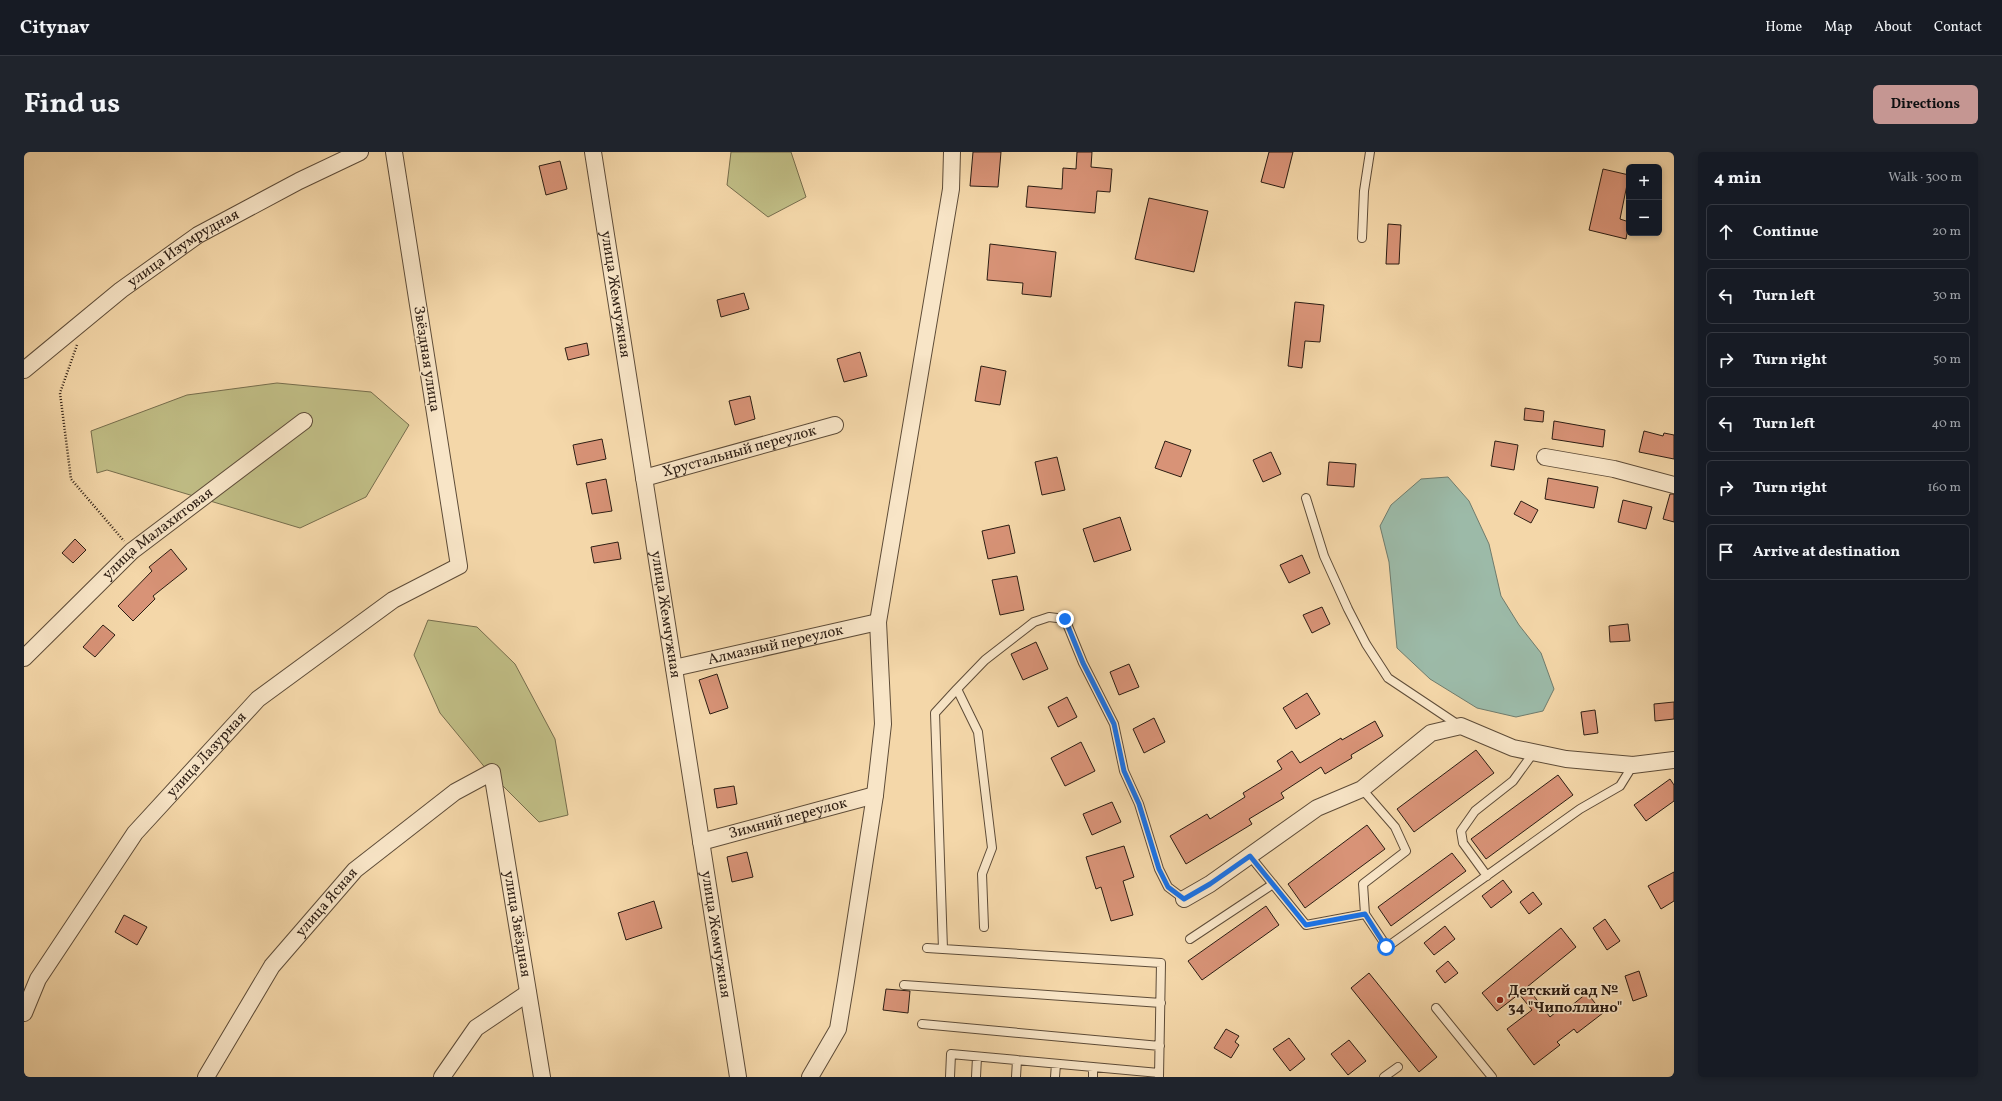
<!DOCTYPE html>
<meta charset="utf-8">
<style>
body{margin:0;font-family:Vollkorn,serif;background:#20242c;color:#f1f3f6}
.controls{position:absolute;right:12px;top:12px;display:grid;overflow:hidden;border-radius:6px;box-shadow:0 2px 6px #0003}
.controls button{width:36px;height:36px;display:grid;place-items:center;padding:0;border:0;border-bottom:1px solid #363941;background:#171b24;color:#f1f3f6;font:20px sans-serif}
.stop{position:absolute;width:12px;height:12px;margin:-9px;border:3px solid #1a73e8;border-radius:50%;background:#fff}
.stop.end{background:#1a73e8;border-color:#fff;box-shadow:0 1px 4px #0008}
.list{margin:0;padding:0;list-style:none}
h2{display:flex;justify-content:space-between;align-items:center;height:52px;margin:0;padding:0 16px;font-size:17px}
h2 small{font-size:13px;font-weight:400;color:#9ea1a6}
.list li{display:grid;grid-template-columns:26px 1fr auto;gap:12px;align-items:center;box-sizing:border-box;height:56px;margin:0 8px 8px;padding:0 8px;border:1px solid #363941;border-radius:6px}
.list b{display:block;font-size:15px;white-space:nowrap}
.list em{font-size:13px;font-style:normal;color:#9ea1a6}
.icon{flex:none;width:22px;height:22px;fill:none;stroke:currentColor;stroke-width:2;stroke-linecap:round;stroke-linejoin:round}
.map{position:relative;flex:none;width:1650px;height:925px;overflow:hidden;border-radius:6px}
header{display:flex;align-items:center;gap:24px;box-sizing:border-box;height:56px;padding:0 20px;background:#171b24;border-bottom:1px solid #363941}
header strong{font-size:19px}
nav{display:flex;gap:22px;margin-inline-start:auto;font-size:14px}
.intro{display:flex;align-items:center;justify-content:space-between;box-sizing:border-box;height:96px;padding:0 24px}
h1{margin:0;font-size:28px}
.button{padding:10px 18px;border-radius:6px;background:#c59692;color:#111;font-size:14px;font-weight:700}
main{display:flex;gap:24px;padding:0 24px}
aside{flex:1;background:#171b24;border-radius:6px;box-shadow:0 2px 6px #0003}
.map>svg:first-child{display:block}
.green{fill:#c0bd85;stroke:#766d4c}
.water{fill:#9cbaa8;stroke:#6f7b6c}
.building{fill:#d89377;stroke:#2c1d13}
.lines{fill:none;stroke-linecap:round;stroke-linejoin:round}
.service-casing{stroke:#5e4c38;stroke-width:10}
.minor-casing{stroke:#5e4c38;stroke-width:18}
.path{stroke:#2c1d13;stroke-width:2.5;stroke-dasharray:1 2;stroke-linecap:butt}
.service{stroke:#f8e5c7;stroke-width:8}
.minor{stroke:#f8e5c7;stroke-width:16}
.route{stroke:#1a73e8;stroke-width:5}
.poi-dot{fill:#8f2418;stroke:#f8e5c7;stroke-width:1.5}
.labels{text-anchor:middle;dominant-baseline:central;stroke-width:3.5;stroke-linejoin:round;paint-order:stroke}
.street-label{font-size:15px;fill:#2c1d13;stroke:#f8e5c7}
.poi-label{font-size:15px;font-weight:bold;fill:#2c1d13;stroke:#f8e5c7;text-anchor:start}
</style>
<header>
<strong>Citynav</strong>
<nav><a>Home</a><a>Map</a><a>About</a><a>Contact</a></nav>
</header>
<div class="intro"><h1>Find us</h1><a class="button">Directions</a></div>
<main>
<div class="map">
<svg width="1650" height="925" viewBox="0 0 1650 925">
<rect width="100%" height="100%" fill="#f4d7a9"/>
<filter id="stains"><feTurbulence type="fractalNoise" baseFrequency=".005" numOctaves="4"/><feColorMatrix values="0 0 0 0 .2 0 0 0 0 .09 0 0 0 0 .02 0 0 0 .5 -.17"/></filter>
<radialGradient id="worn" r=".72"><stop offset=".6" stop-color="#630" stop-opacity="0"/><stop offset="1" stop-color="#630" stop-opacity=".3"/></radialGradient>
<!-- green -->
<path class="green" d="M707,0H767L782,45L744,65L703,33Z
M253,231L347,240L385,273L342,345L276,376L83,318L73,321L67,279L163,243Z
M404,468L453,475L491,512L531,587L544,663L515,670L463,618L416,561L390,503Z"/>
<!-- water -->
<path class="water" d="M1424,325L1445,349L1465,392L1477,444L1495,473L1517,501L1530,537L1519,559L1492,565L1453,556L1406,527L1373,496L1365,410L1356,374L1367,353L1397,327Z"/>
<!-- building -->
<path class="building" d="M949,0H977L974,35L946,34Z
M1053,0H1068L1067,15L1088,17L1086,40L1073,39L1071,61L1002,55L1004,34L1038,37L1039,16L1052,17Z
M1245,0H1269L1260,36L1237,30Z
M536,9L543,37L522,43L515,14Z
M1579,17L1605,23L1596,67L1605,70L1602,87L1565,78Z
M1125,46L1184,59L1170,120L1111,107Z
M1364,72L1377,73L1375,112H1362Z
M966,92L1032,100L1027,145L998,142L999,131L963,128Z
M720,141L725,157L697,165L693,148Z
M1271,150L1300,153L1296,190L1281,189L1278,216L1264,214Z
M563,191L565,203L544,208L541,196Z
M836,200L843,224L820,230L813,207Z
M957,214L982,219L976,253L951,249Z
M726,244L731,267L711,273L705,249Z
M1501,256L1520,259L1519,270L1500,268Z
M1530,269L1581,278L1579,295L1528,287Z
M1620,279L1639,284L1640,281L1650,283V307L1615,300Z
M578,287L582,307L553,313L549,293Z
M1141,289L1167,298L1157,325L1131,316Z
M1471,289L1494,293L1490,318L1467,314Z
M1247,300L1257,322L1239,330L1229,308Z
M1033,305L1041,338L1018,343L1011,310Z
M1305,310L1332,312L1330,335L1303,333Z
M1524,326L1574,335L1570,356L1521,347Z
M582,327L588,359L568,362L562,331Z
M1646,342H1650V370L1639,367Z
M1599,348L1628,355L1622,377L1594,370Z
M1497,349L1514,358L1507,371L1490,362Z
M1096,365L1107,398L1070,410L1059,377Z
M985,373L991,401L964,407L958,379Z
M51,387L62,398L49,411L38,401Z
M594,390L597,407L570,411L567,395Z
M147,397L163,417L129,444L131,447L109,469L94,454L128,419L125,415Z
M1278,403L1286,421L1265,431L1256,413Z
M993,424L1000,458L976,463L968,428Z
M1298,455L1306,472L1288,481L1279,463Z
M1604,472L1606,489L1586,490L1585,474Z
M79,473L91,483L71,505L59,495Z
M1012,490L1024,517L999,528L987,502Z
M1105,512L1115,535L1095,543L1086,520Z
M693,522L704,556L686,562L675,528Z
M1283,541L1296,562L1272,577L1259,556Z
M1043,545L1053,565L1034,575L1024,555Z
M1650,550V567L1631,569L1630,552Z
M1571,558L1574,581L1560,583L1557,560Z
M1130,566L1141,590L1120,601L1109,577Z
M1351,569L1359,584L1327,603L1328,606L1301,622L1297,615L1257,641L1260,646L1225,667L1228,672L1162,712L1146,684L1183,662L1186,667L1221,645L1219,641L1258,617L1253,609L1268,599L1276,611L1317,586L1318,588Z
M1057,590L1071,619L1041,634L1027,606Z
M1452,598L1470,621L1390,680L1373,657Z
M1534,623L1549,643L1462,707L1447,687Z
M1646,627L1650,633V649L1622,669L1610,653Z
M710,634L713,652L693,656L690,637Z
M1088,650L1097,670L1068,683L1059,662Z
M1343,673L1361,697L1281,756L1264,732Z
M1100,694L1110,725L1099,729L1109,763L1087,769L1077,735L1072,737L1062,705Z
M723,700L729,725L708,730L703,705Z
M1428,701L1442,719L1367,774L1354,755Z
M1650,720V749L1637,757L1624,734Z
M1479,728L1488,740L1467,756L1458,744Z
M1509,740L1518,752L1505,762L1496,750Z
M630,749L638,776L602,788L594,761Z
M1242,754L1255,773L1178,828L1164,809Z
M100,763L123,775L113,793L91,780Z
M1581,767L1596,789L1583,798L1569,776Z
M1421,774L1431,787L1410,803L1400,791Z
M1537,776L1552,795L1503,835L1526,865L1539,854L1542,858L1563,841L1579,861L1553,881L1550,877L1533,890L1536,893L1510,913L1483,877L1508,858L1495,842L1473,859L1458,841Z
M1424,809L1434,821L1421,831L1412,819Z
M1615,819L1623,844L1609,849L1601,824Z
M1345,821L1413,905L1395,920L1327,836Z
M862,837L886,839L884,861L859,858Z
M1202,877L1215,884L1211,890L1215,893L1207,906L1190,896Z
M1265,886L1281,907L1266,919L1249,897Z
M1325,888L1342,909L1324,923L1307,902Z"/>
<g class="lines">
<defs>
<path id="service" d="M1338,86L1340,39L1346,0
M1282,346L1300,404L1324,457L1342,492L1364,526L1436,574
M1338,637L1371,675L1382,699L1339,732L1341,762
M1226,704L1282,773L1341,762L1363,795L1556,657L1596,634L1609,613
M1463,724L1439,691L1437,679L1451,659L1489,629L1510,600
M960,775L958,722L968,696L954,580L933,537L961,508L1010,470L1025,465L1041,467L1059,511L1090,572L1100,619L1115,652L1135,717L1144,735L1160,747
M1166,787L1249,732
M903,796L1137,811L1135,925
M919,797L911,561L933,537
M880,833L1137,851
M1412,856L1468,925
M898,872L1136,894
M926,925L927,902L1135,921
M952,925L953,905
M992,925L993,908
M1031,925L1032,912
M1069,925V915
M1360,925L1374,915"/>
<g id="minor">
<path id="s1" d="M569,0L714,925"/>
<path id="s2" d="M0,218L97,138L174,83L275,29L336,0"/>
<path d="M1521,305L1590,317L1650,333"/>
<path id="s3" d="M620,326L811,273"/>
<path id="s4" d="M0,506L108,399L280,269"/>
<path id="s5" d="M650,516L854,470"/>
<path id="s6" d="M677,690L851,643"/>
<path d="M1160,747L1186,732L1293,656L1338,637L1407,581L1437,574L1489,596L1542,607L1609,613L1650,608"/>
<path id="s7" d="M0,861L14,827L111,681L234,547L369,448L435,414L370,0"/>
<path id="s8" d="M182,925L248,814L331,718L431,640L468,620L518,925"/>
<path d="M418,925L452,876L504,841"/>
<path d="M786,925L814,877L822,829L851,643L859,572L854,470L927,37L928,0"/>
</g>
</defs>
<!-- service casing -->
<use href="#service" class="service-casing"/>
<!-- minor casing -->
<use href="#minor" class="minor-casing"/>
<!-- path -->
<path class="path" d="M53,193L36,241L47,327L100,389"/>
<!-- service -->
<use href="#service" class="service"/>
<!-- minor -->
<use href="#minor" class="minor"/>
</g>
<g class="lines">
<!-- route -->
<path class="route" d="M1041,467L1059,511L1090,572L1100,619L1115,652L1135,717L1144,735L1160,747L1186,732L1226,704L1282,773L1341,762L1362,795"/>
</g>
<!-- markers -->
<circle class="poi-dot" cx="1476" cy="848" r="4"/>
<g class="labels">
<!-- street labels -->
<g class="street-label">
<text stroke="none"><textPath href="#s2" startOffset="201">улица Изумрудная</textPath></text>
<text stroke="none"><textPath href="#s1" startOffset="144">улица Жемчужная</textPath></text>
<text transform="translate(402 207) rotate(81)">Звёздная улица</text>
<text stroke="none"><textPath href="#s3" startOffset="99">Хрустальный переулок</textPath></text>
<text stroke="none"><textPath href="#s4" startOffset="183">улица Малахитовая</textPath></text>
<text stroke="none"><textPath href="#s1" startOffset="468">улица Жемчужная</textPath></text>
<text stroke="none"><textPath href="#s5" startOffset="104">Алмазный переулок</textPath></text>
<text stroke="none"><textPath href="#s7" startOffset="318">улица Лазурная</textPath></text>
<text stroke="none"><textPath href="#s6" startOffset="90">Зимний переулок</textPath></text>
<text stroke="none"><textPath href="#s8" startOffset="213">улица Ясная</textPath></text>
<text stroke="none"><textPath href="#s8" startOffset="579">улица Звёздная</textPath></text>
<text stroke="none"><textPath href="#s1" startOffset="792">улица Жемчужная</textPath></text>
</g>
<!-- poi labels -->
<g class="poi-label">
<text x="1484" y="839">Детский сад №<tspan x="1484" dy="17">34 "Чиполлино"</tspan></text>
</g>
</g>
<rect width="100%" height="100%" filter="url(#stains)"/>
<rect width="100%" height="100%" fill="url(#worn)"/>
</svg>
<div class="controls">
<button>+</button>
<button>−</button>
</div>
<div class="stop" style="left:1362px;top:795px"></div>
<div class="stop end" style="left:1041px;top:467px"></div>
</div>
<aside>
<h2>4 min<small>Walk · 300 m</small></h2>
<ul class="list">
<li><svg class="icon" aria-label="ahead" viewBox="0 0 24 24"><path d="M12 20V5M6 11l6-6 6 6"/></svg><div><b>Continue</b></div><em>20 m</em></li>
<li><svg class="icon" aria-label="left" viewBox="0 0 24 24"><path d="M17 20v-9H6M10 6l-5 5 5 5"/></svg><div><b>Turn left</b></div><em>30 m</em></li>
<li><svg class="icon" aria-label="right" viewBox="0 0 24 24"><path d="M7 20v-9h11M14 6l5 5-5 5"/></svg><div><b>Turn right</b></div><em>50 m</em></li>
<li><svg class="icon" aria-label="left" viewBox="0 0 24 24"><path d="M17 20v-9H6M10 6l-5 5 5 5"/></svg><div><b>Turn left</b></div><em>40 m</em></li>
<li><svg class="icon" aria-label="right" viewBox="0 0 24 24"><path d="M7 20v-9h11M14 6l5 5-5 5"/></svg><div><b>Turn right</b></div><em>160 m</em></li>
<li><svg class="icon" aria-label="arrive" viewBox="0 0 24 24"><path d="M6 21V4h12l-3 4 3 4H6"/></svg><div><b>Arrive at destination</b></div></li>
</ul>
</aside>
</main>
